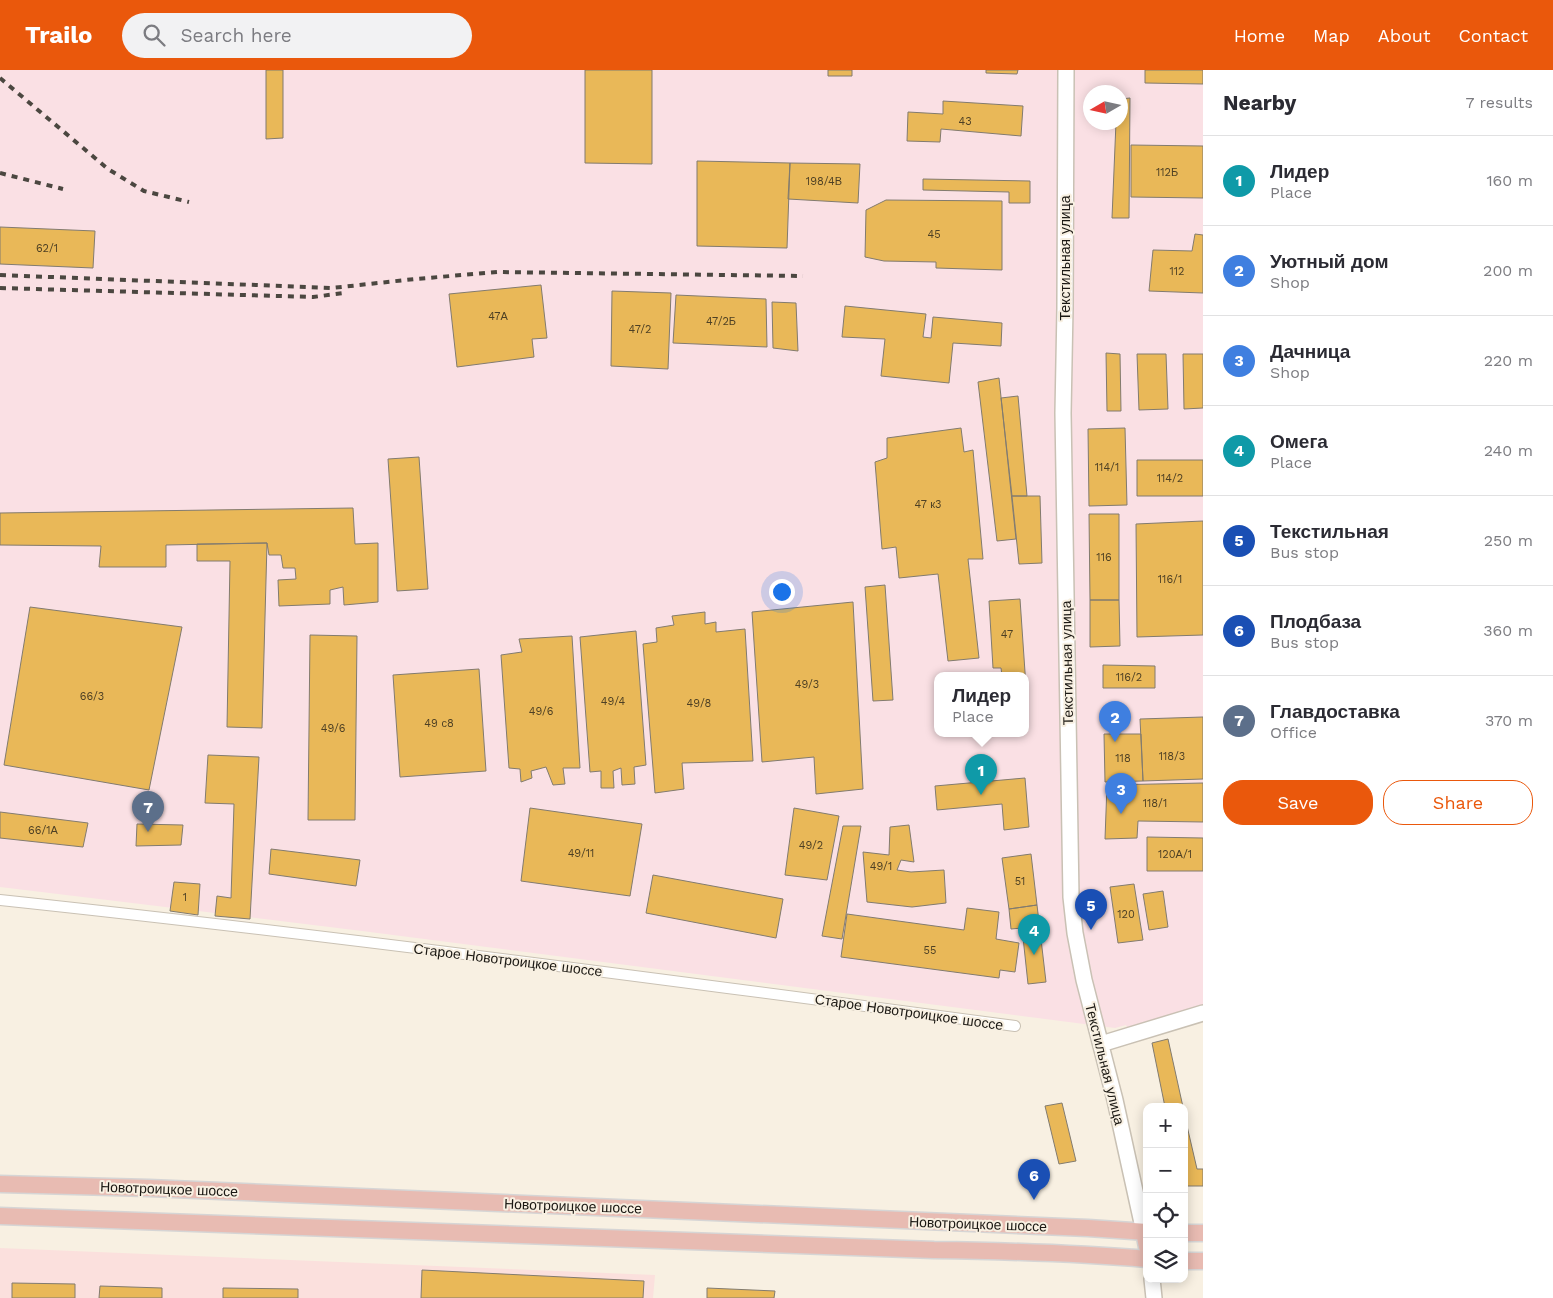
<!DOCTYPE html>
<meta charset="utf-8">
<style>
body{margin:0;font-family:"Work Sans",sans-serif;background:#f2f2f3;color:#2b2b33}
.controls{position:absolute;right:15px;bottom:15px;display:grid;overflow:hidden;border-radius:10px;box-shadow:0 2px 12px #0003}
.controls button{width:45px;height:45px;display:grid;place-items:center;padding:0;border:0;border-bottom:1px solid #e1e1e2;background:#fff;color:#2b2b33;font:25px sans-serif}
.compass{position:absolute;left:1083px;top:15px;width:45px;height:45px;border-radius:50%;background:#fff;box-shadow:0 2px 12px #0003;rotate:261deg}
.you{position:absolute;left:781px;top:521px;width:18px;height:18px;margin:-12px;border:4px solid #fff;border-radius:50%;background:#1a73e8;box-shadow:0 0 0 8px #1a73e833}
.badge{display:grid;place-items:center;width:32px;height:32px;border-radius:50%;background:#ea580c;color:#fff;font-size:16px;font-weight:700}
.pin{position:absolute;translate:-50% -41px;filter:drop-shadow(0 1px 2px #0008)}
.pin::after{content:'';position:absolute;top:26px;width:18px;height:15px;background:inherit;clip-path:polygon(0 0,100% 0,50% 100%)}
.popup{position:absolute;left:934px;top:602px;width:95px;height:65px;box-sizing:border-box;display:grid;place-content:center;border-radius:10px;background:#fff;filter:drop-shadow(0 1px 4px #0005);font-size:16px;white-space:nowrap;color:#7c7c81}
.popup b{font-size:19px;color:#2b2b33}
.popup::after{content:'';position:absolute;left:50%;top:100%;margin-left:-10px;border:10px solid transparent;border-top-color:#fff}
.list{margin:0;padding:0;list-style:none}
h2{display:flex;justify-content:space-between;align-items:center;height:65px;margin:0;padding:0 20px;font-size:21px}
h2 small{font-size:16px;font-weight:400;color:#7c7c81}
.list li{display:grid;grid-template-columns:32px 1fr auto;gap:15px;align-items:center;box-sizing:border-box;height:90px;padding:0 20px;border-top:1px solid #e1e1e2}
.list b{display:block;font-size:19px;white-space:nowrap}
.list p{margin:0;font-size:16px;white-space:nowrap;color:#7c7c81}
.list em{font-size:16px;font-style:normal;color:#7c7c81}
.actions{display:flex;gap:10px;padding:15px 20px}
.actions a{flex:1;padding:11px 0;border:1px solid #ea580c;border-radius:20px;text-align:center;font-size:18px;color:#ea580c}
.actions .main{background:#ea580c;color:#fff}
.icon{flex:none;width:28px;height:28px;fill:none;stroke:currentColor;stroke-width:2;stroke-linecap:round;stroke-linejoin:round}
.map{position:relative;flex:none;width:1203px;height:1228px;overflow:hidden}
header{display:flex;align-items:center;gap:30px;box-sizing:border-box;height:70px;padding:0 25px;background:#ea580c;color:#fff}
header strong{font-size:24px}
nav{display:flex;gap:28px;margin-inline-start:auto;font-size:18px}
.search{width:350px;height:45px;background:#f2f2f3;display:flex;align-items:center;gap:12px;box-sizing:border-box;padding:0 18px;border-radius:28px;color:#7c7c81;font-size:19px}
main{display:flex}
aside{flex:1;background:#fff}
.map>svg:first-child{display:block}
.commercial{fill:#fbe0dd}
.industrial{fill:#fae0e4;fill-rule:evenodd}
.building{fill:#e9b858;stroke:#827b6f}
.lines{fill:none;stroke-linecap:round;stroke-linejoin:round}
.street-casing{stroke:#c9c1b4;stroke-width:12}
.secondary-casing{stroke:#c9c1b4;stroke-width:18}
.primary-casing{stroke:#d6d5d5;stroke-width:19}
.street{stroke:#fff;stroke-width:10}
.secondary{stroke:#fff;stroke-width:15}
.primary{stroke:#e8bbb2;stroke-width:16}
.rail{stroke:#4b4740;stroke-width:4;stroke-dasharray:6 6;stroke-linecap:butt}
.labels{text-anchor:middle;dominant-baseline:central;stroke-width:4;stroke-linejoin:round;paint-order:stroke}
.number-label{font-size:11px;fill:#4e4024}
.street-label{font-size:14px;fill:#1b1813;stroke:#f8f0e2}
</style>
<header>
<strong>Trailo</strong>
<div class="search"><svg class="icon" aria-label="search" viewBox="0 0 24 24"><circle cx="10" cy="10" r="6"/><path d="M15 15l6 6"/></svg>Search here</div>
<nav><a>Home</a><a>Map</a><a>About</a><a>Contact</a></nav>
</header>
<main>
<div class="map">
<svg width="1203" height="1228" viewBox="0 0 1203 1228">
<rect width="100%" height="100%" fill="#f8f0e2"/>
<!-- commercial -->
<path class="commercial" d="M0,1178L655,1205L653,1228H0Z"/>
<!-- industrial -->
<path class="industrial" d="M0,0H1203V937L1128,960L1126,955L1115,958L362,861L0,817ZM1090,22H1120V52H1090ZM937,606H1025V664H937Z"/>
<!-- building -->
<path class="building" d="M266,0H283V68L266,69Z
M585,0H652V94L585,93Z
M828,0H852V6H828Z
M986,0H1018L1017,4L986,3Z
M1145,0H1203V14L1145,13Z
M1130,28L1129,148H1112L1116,52H1120V29Z
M943,31L1023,36L1021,66L941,59L940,72L907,71L908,42L943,44Z
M1131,75L1203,76V128L1131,127Z
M697,91L790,93L787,178L697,176Z
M790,93L860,94L858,133L788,129Z
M923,109L1030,111V133H1009V122L923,120Z
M886,130L1002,131V200L936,198V192L884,191L865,187L866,140Z
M0,157L95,161L93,198L0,194Z
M1195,164L1203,165V223L1149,221L1153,180L1192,181Z
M541,215L547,268L532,269L534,287L457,297L449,224Z
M612,221L671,223L668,299L611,296Z
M676,225L766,229L767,277L673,273Z
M772,232L796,233L798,281L773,278Z
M845,236L926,244L923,267L931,268L933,247L1002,253L1001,276L953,273L949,313L881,306L885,269L842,267Z
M1106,283L1120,284L1121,341H1107Z
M1137,284H1166L1168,339L1139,340Z
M1183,284H1203V338L1184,339Z
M999,308L1016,469L997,471L978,312Z
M1018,326L1027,426H1012L1001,328Z
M961,358L964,382L973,380L983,489H968L979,588L948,591L938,504L899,508L896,477L882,479L875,392L887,388V368Z
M1125,358L1127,435L1089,436L1088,359Z
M419,387L428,519L397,521L388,389Z
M1137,390H1203V426H1137Z
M1012,426H1040L1042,493L1019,494Z
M353,438L355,474L378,473V532L344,535L343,517L330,520V534L279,536L278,510L296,509L295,498H283L281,485H269L267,473L166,475V497H99L101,476L0,475V443Z
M1089,444H1119V530H1090Z
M1203,451V565L1137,567L1136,454Z
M267,473L262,658L227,657L230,491H197V474Z
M885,515L893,630L873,631L865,517Z
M1020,529L1028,646H1025V606H1002L1001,598H993L989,531Z
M1090,530H1119L1120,576L1090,577Z
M853,532L863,719L816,724L814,687L762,692L752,542Z
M30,537L182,557L149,720L4,695Z
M705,542V554L716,552V562L745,559L753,691L682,693L684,719L655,723L643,574L657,572L656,558L674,555L672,546Z
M636,561L646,695L634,697L635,714L622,715L621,698L613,701L614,718H601V701L590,702L580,567Z
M310,565L357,566L355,750H308Z
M572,566L580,698H563L565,714L553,715L546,697L531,701L532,708L521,712L520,699L509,698L501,585L522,582L519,569Z
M1103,595L1155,596V618H1103Z
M479,599L486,701L400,707L393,605Z
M1203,647V709L1143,711L1140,649Z
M1104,664H1141L1143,711L1105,712Z
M208,685L259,687L250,849L215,846L217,826L231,828L234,734L205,733Z
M1025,708L1029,757L1004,760L1002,734L937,740L935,716Z
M1203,713V752L1138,751L1137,768L1105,769L1107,715Z
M530,738L642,754L630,826L521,811Z
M794,738L839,746L827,810L785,805Z
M0,742L88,753L83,777L0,768Z
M137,754L183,755L181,775L136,776Z
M909,755L914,792L901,790L897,800L911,802L944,800L946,833L912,837L867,832L863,782L889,785L890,757Z
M843,756H861L842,869L822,866Z
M1147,767L1203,768V801H1147Z
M271,779L360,790L356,816L269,804Z
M1031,784L1037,835L1009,839L1002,788Z
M653,805L783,829L776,868L646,843Z
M174,812L200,814L198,845L170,841Z
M1134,814L1143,870L1118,873L1110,817Z
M1163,821L1168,857L1149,860L1143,824Z
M1037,835L1046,912L1028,914L1022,858L1011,859L1009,839Z
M967,838L999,842L996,869L1019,873L1015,902L1000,900L999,908L841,887L847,844L964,860Z
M1168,969L1183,1037H1165L1152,973Z
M1062,1033L1076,1091L1059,1094L1045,1036Z
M1184,1043L1197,1099H1203V1116H1184Z
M422,1200L644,1211L643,1228H421Z
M12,1213L75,1214V1228H12Z
M100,1216L162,1218V1228H99Z
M223,1218L298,1219V1228H223Z
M707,1218L775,1221L774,1228H707Z"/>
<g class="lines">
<defs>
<path id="street" d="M0,830C339,866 677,911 1015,956"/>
<path id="secondary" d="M1066,0L1065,238L1063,343L1071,827L1075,863L1084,910L1115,1030L1144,1162
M1101,974L1203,943
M1152,1209L1154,1228"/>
<path id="primary" d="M0,1114L149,1118L1088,1158L1147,1162
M0,1146L934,1180C1005,1181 1076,1183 1147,1189
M1144,1162L1147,1177
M1184,1163H1203
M1184,1191H1203"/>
</defs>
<!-- street casing -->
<use href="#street" class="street-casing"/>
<!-- secondary casing -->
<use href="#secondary" class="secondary-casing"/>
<!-- primary casing -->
<use href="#primary" class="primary-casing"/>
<!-- street -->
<use href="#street" class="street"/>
<!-- secondary -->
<use href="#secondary" class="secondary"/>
<!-- primary -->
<use href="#primary" class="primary"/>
<!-- rail -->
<path class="rail" d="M0,8L108,99L144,121L189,132
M0,103L63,119
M0,205L332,218L415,209L498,202L803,206
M0,218L313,227L344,223"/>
</g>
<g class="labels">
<!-- number labels -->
<g class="number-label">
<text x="965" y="51">43</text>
<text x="1167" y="102">112Б</text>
<text x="824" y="111">198/4В</text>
<text x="934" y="164">45</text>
<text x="47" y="178">62/1</text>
<text x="1177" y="201">112</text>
<text x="498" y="246">47А</text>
<text x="721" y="251">47/2Б</text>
<text x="640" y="259">47/2</text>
<text x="1107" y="397">114/1</text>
<text x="1170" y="408">114/2</text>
<text x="928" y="434">47 к3</text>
<text x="1104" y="487">116</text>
<text x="1170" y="509">116/1</text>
<text x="1007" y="564">47</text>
<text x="1129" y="607">116/2</text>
<text x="807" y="614">49/3</text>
<text x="92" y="626">66/3</text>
<text x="613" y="631">49/4</text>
<text x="699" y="633">49/8</text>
<text x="541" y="641">49/6</text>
<text x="439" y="653">49 с8</text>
<text x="333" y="658">49/6</text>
<text x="1172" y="686">118/3</text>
<text x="1123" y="688">118</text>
<text x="1155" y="733">118/1</text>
<text x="43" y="760">66/1А</text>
<text x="811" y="775">49/2</text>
<text x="581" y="783">49/11</text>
<text x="1175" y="784">120А/1</text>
<text x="881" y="796">49/1</text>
<text x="1020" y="811">51</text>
<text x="185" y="827">1</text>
<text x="1126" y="844">120</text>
<text x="930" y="880">55</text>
</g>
<!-- street labels -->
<g class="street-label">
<text transform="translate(1065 188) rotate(-90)">Текстильная улица</text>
<text transform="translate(1067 593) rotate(-91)">Текстильная улица</text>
<text transform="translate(508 890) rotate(7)">Старое Новотроицкое шоссе</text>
<text transform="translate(909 942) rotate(8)">Старое Новотроицкое шоссе</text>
<text transform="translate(1105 994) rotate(76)">Текстильная улица</text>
<text transform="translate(169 1119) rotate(2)">Новотроицкое шоссе</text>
<text transform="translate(573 1136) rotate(2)">Новотроицкое шоссе</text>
<text transform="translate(978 1154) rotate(2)">Новотроицкое шоссе</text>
</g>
</g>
</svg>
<div class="controls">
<button>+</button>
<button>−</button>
<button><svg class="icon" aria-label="locate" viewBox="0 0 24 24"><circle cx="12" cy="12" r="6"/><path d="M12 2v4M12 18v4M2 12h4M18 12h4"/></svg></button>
<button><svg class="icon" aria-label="layers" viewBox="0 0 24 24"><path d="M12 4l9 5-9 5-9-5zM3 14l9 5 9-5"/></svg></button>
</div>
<svg class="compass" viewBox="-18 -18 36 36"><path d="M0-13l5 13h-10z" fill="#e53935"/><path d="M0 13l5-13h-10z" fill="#7c7c81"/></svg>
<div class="you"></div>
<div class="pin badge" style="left:981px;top:725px;background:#0f9aa8">1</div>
<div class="popup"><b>Лидер</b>Place</div>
<div class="pin badge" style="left:1115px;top:672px;background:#3f7fe0">2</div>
<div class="pin badge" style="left:1121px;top:744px;background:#3f7fe0">3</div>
<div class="pin badge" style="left:1034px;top:885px;background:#0f9aa8">4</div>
<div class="pin badge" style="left:1091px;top:860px;background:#1a4fb4">5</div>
<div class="pin badge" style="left:1034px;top:1130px;background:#1a4fb4">6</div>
<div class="pin badge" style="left:148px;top:762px;background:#5c6f8a">7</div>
</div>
<aside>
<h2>Nearby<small>7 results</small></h2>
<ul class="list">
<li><span class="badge" style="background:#0f9aa8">1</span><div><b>Лидер</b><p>Place</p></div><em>160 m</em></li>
<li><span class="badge" style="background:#3f7fe0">2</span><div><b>Уютный дом</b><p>Shop</p></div><em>200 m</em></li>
<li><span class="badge" style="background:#3f7fe0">3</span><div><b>Дачница</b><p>Shop</p></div><em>220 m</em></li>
<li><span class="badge" style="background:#0f9aa8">4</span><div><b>Омега</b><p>Place</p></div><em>240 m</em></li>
<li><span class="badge" style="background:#1a4fb4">5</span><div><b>Текстильная</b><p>Bus stop</p></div><em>250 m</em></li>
<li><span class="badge" style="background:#1a4fb4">6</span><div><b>Плодбаза</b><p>Bus stop</p></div><em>360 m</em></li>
<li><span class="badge" style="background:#5c6f8a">7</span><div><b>Главдоставка</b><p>Office</p></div><em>370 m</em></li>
</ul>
<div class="actions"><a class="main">Save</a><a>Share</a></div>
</aside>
</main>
